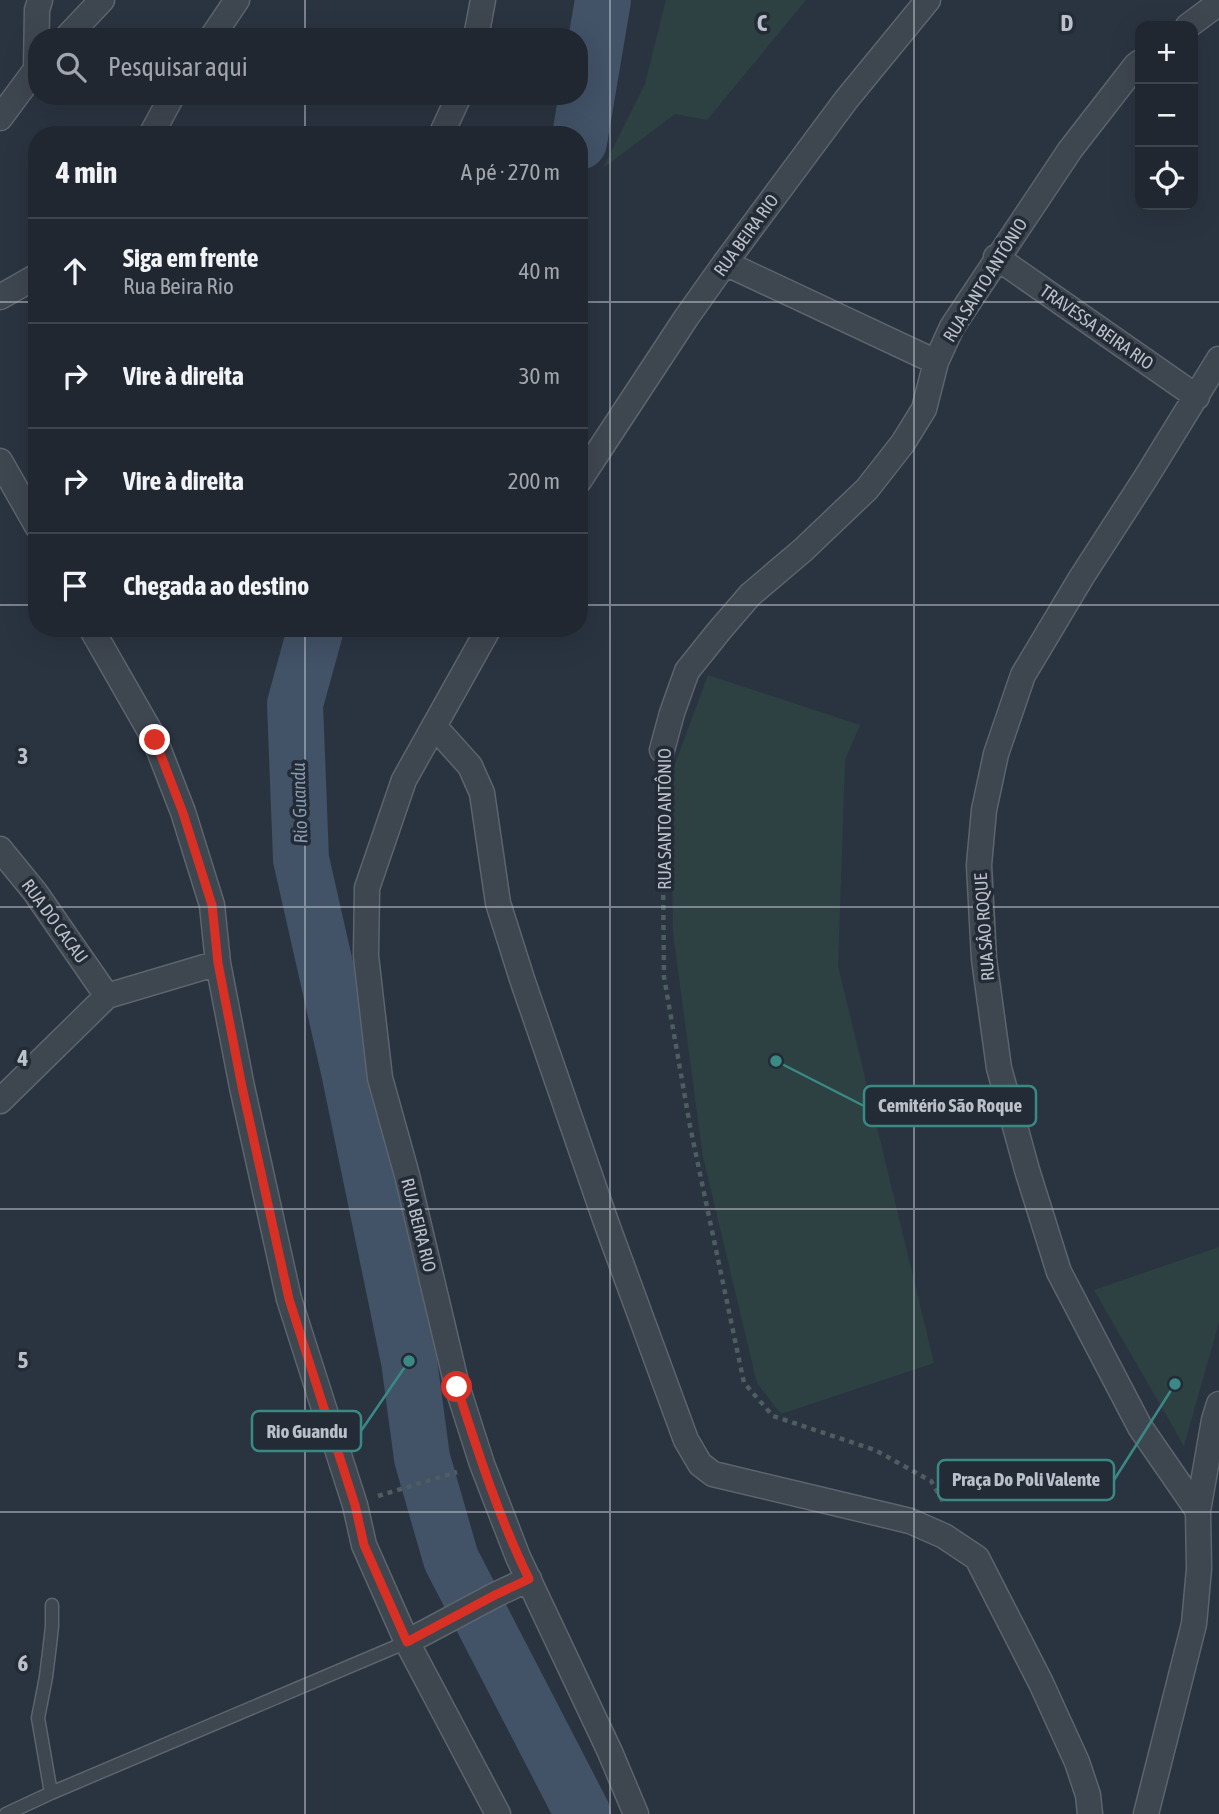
<!DOCTYPE html>
<html lang="pt">
<meta charset="utf-8">
<style>
body{margin:0;font-family:"Asap Condensed",sans-serif;background:#282f38;color:#f1f3f6}
.controls{position:absolute;right:21px;top:21px;display:grid;overflow:hidden;border-radius:14px;box-shadow:0 7px 28px #0002}
.controls button{width:63px;height:63px;display:grid;place-items:center;padding:0;border:0;border-bottom:2px solid #3d444c;background:#202730;color:#f1f3f6;font:35px sans-serif}
.stop{position:absolute;width:21px;height:21px;margin:-16px;border:5px solid #d93025;border-radius:50%;background:#fff}
.stop.end{background:#d93025;border-color:#fff;box-shadow:0 2px 7px #0008}
.list{margin:0;padding:0;list-style:none}
h2{display:flex;justify-content:space-between;align-items:center;height:91px;margin:0;padding:0 28px;font-size:30px}
h2 small{font-size:23px;font-weight:400;color:#a2a5ab}
.list li{display:grid;grid-template-columns:46px 1fr auto;gap:21px;align-items:center;box-sizing:border-box;height:105px;padding:0 28px;border-top:2px solid #3d444c}
.list b{display:block;font-size:26px;white-space:nowrap}
.list p{margin:0;font-size:23px;white-space:nowrap;color:#a2a5ab}
.list em{font-size:23px;font-style:normal;color:#a2a5ab}
.icon{flex:none;width:38px;height:38px;fill:none;stroke:currentColor;stroke-width:2;stroke-linecap:round;stroke-linejoin:round}
.map{position:relative;flex:none;width:1219px;height:1814px;overflow:hidden}
.search{position:absolute;background:#202730;box-shadow:0 7px 28px #0002;left:28px;top:28px;width:560px;height:77px;display:flex;align-items:center;gap:18px;box-sizing:border-box;padding:0 24px;border-radius:28px;color:#a2a5ab;font-size:26px}
.panel{position:absolute;background:#202730;box-shadow:0 7px 28px #0002;left:28px;top:126px;width:560px;height:511px;border-radius:28px}
.map>svg:first-child{display:block}
.green{fill:#2d4142}
.lines{fill:none;stroke-linecap:round;stroke-linejoin:round}
.river{stroke:#425267;stroke-width:56}
.service-casing{stroke:#5c646d;stroke-width:15}
.minor-casing{stroke:#5c646d;stroke-width:27}
.path{stroke:#4d5d60;stroke-width:4.5;stroke-dasharray:5 5;stroke-linecap:butt}
.service{stroke:#3e4650;stroke-width:12}
.minor{stroke:#3e4650;stroke-width:24}
.route{stroke:#d93025;stroke-width:9}
.grid{fill:none;stroke:#bbc1ca;stroke-width:2;stroke-opacity:0.55}
.labels{text-anchor:middle;dominant-baseline:central;stroke-width:7;stroke-linejoin:round;paint-order:stroke}
.street-label{font-size:18px;fill:#bbc1ca;stroke:#232b36}
.water-label{font-size:19px;font-style:italic;fill:#8698ae;stroke:#232b36}
.grid-label{font-size:23px;text-anchor:middle;font-weight:bold;fill:#bbc1ca;stroke:#232b36;stroke-width:7;stroke-linejoin:round;paint-order:stroke}
.leader{fill:none;stroke:#3a8985;stroke-width:2.5}
.callout-dot{fill:#3a8985;stroke:#232b36;stroke-width:2.5}
.callout{fill:#232b36;stroke:#3a8985;stroke-width:2.5}
.callout-label{font-size:19px;text-anchor:middle;font-weight:bold;fill:#bbc1ca}
</style>
<div class="map">
<svg width="1219" height="1814" viewBox="0 0 1219 1814">
<rect width="100%" height="100%" fill="#2a3440"/>
<!-- green -->
<path class="green" d="M666,0H806L707,120L675,114L603,168L645,84Z
M708,675L860,725L845,760L838,966L934,1363L781,1414L757,1383L703,1157L673,933L671,775Z
M1219,1247V1322L1184,1446L1094,1290Z"/>
<g class="lines">
<!-- river -->
<path class="river" d="M579,142L603,0
M316,628L295,704L301,859L349,1071L409,1361L422,1458L451,1559L583,1814"/>
<defs>
<path id="service" d="M51,1793L38,1718L46,1677L50,1644L52,1626V1605
M6,1814L51,1793L407,1642"/>
<path id="minor" d="M1188,26L1219,3
M67,37L102,0
M212,37L237,0
M476,37L483,0
M36,69L37,10L40,0
M0,118L37,68
M151,135L172,96
M441,135L459,96
M996,257L1197,397
M725,263L936,362
M0,297L37,276
M0,461L37,526
M579,481L686,318L725,263L846,100L928,0
M91,628L155,740L183,812L212,905L218,963L242,1087L289,1299L355,1505L364,1545L407,1642L498,1814
M489,628L404,780L367,888L366,956L380,1078L407,1175L457,1386L482,1464L518,1557L610,1752L636,1814
M434,726L470,766L482,793L498,903L523,982L606,1222L686,1440L700,1464L713,1474L910,1521L944,1536L977,1558L1041,1683L1077,1762L1088,1795L1090,1814
M662,750L672,713L687,671L719,631L750,595L803,550L867,489L903,443L924,409L936,362L952,327L1070,150L1136,65L1140,62
M0,849L35,892L107,996
M0,1101L107,996L218,963
M1198,1511L1140,1427L1059,1272L1027,1170L999,1068L984,959L979,865L984,810L996,754L1023,675L1081,578L1145,479L1219,359
M407,1642L495,1595L529,1579
M1146,1814L1194,1624L1199,1569L1198,1511L1214,1420L1219,1404"/>
</defs>
<!-- service casing -->
<use href="#service" class="service-casing"/>
<!-- minor casing -->
<use href="#minor" class="minor-casing"/>
<!-- path -->
<path class="path" d="M662,775L664,977L690,1126L744,1383L773,1416L875,1450L931,1481L945,1505
M378,1496L457,1472"/>
<!-- service -->
<use href="#service" class="service"/>
<!-- minor -->
<use href="#minor" class="minor"/>
</g>
<g class="lines">
<!-- route -->
<path class="route" d="M155,740L183,813L212,905L218,963L242,1087L289,1299L355,1505L364,1545L407,1642L495,1595L529,1579C499,1518 478,1452 457,1387"/>
</g>
<!-- grid -->
<path class="grid" d="M305,0V37M610,0V1814M914,0V1814M305,96V135M0,302H37M579,302H1219M0,605H37M579,605H1219M305,628V1814M0,907H1219M0,1209H1219M0,1512H1219"/>
<g class="labels">
<!-- street labels -->
<g class="street-label">
<text transform="translate(746 235) rotate(-54)">RUA BEIRA RIO</text>
<text transform="translate(985 280) rotate(-58)">RUA SANTO ANTÔNIO</text>
<text transform="translate(1097 327) rotate(35)">TRAVESSA BEIRA RIO</text>
<text transform="translate(664 819) rotate(-90)">RUA SANTO ANTÔNIO</text>
<text transform="translate(55 921) rotate(54)">RUA DO CACAU</text>
<text transform="translate(984 927) rotate(-94)">RUA SÂO ROQUE</text>
<text transform="translate(419 1225) rotate(76)">RUA BEIRA RIO</text>
</g>
<!-- water labels -->
<g class="water-label">
<text transform="translate(299 803) rotate(-92)">Rio Guandu</text>
</g>
</g>
<g class="grid-label">
<text x="762" y="31">C</text>
<text x="1067" y="31">D</text>
<text x="23" y="764">3</text>
<text x="23" y="1066">4</text>
<text x="23" y="1368">5</text>
<text x="23" y="1671">6</text>
</g>
<!-- callouts -->
<path class="leader" d="M776 1061L864 1106M409 1361L361 1431M1175 1384L1114 1480"/>
<g class="callout-dot">
<circle cx="776" cy="1061" r="7"/>
<circle cx="409" cy="1361" r="7"/>
<circle cx="1175" cy="1384" r="7"/>
</g>
<g class="callout">
<rect x="864" y="1086" width="172" height="40" rx="7"/>
<rect x="252" y="1411" width="109" height="40" rx="7"/>
<rect x="938" y="1460" width="176" height="40" rx="7"/>
</g>
<g class="callout-label">
<text x="950" y="1112">Cemitério São Roque</text>
<text x="307" y="1438">Rio Guandu</text>
<text x="1026" y="1486">Praça Do Poli Valente</text>
</g>
</svg>
<div class="controls">
<button>+</button>
<button>−</button>
<button><svg class="icon" aria-label="locate" viewBox="0 0 24 24"><circle cx="12" cy="12" r="6"/><path d="M12 2v4M12 18v4M2 12h4M18 12h4"/></svg></button>
</div>
<div class="stop" style="left:457px;top:1387px"></div>
<div class="stop end" style="left:155px;top:740px"></div>
<div class="search"><svg class="icon" aria-label="search" viewBox="0 0 24 24"><circle cx="10" cy="10" r="6"/><path d="M15 15l6 6"/></svg>Pesquisar aqui</div>
<section class="panel">
<h2>4 min<small>A pé · 270 m</small></h2>
<ul class="list">
<li><svg class="icon" aria-label="ahead" viewBox="0 0 24 24"><path d="M12 20V5M6 11l6-6 6 6"/></svg><div><b>Siga em frente</b><p>Rua Beira Rio</p></div><em>40 m</em></li>
<li><svg class="icon" aria-label="right" viewBox="0 0 24 24"><path d="M7 20v-9h11M14 6l5 5-5 5"/></svg><div><b>Vire à direita</b></div><em>30 m</em></li>
<li><svg class="icon" aria-label="right" viewBox="0 0 24 24"><path d="M7 20v-9h11M14 6l5 5-5 5"/></svg><div><b>Vire à direita</b></div><em>200 m</em></li>
<li><svg class="icon" aria-label="arrive" viewBox="0 0 24 24"><path d="M6 21V4h12l-3 4 3 4H6"/></svg><div><b>Chegada ao destino</b></div></li>
</ul>
</section>
</div>
